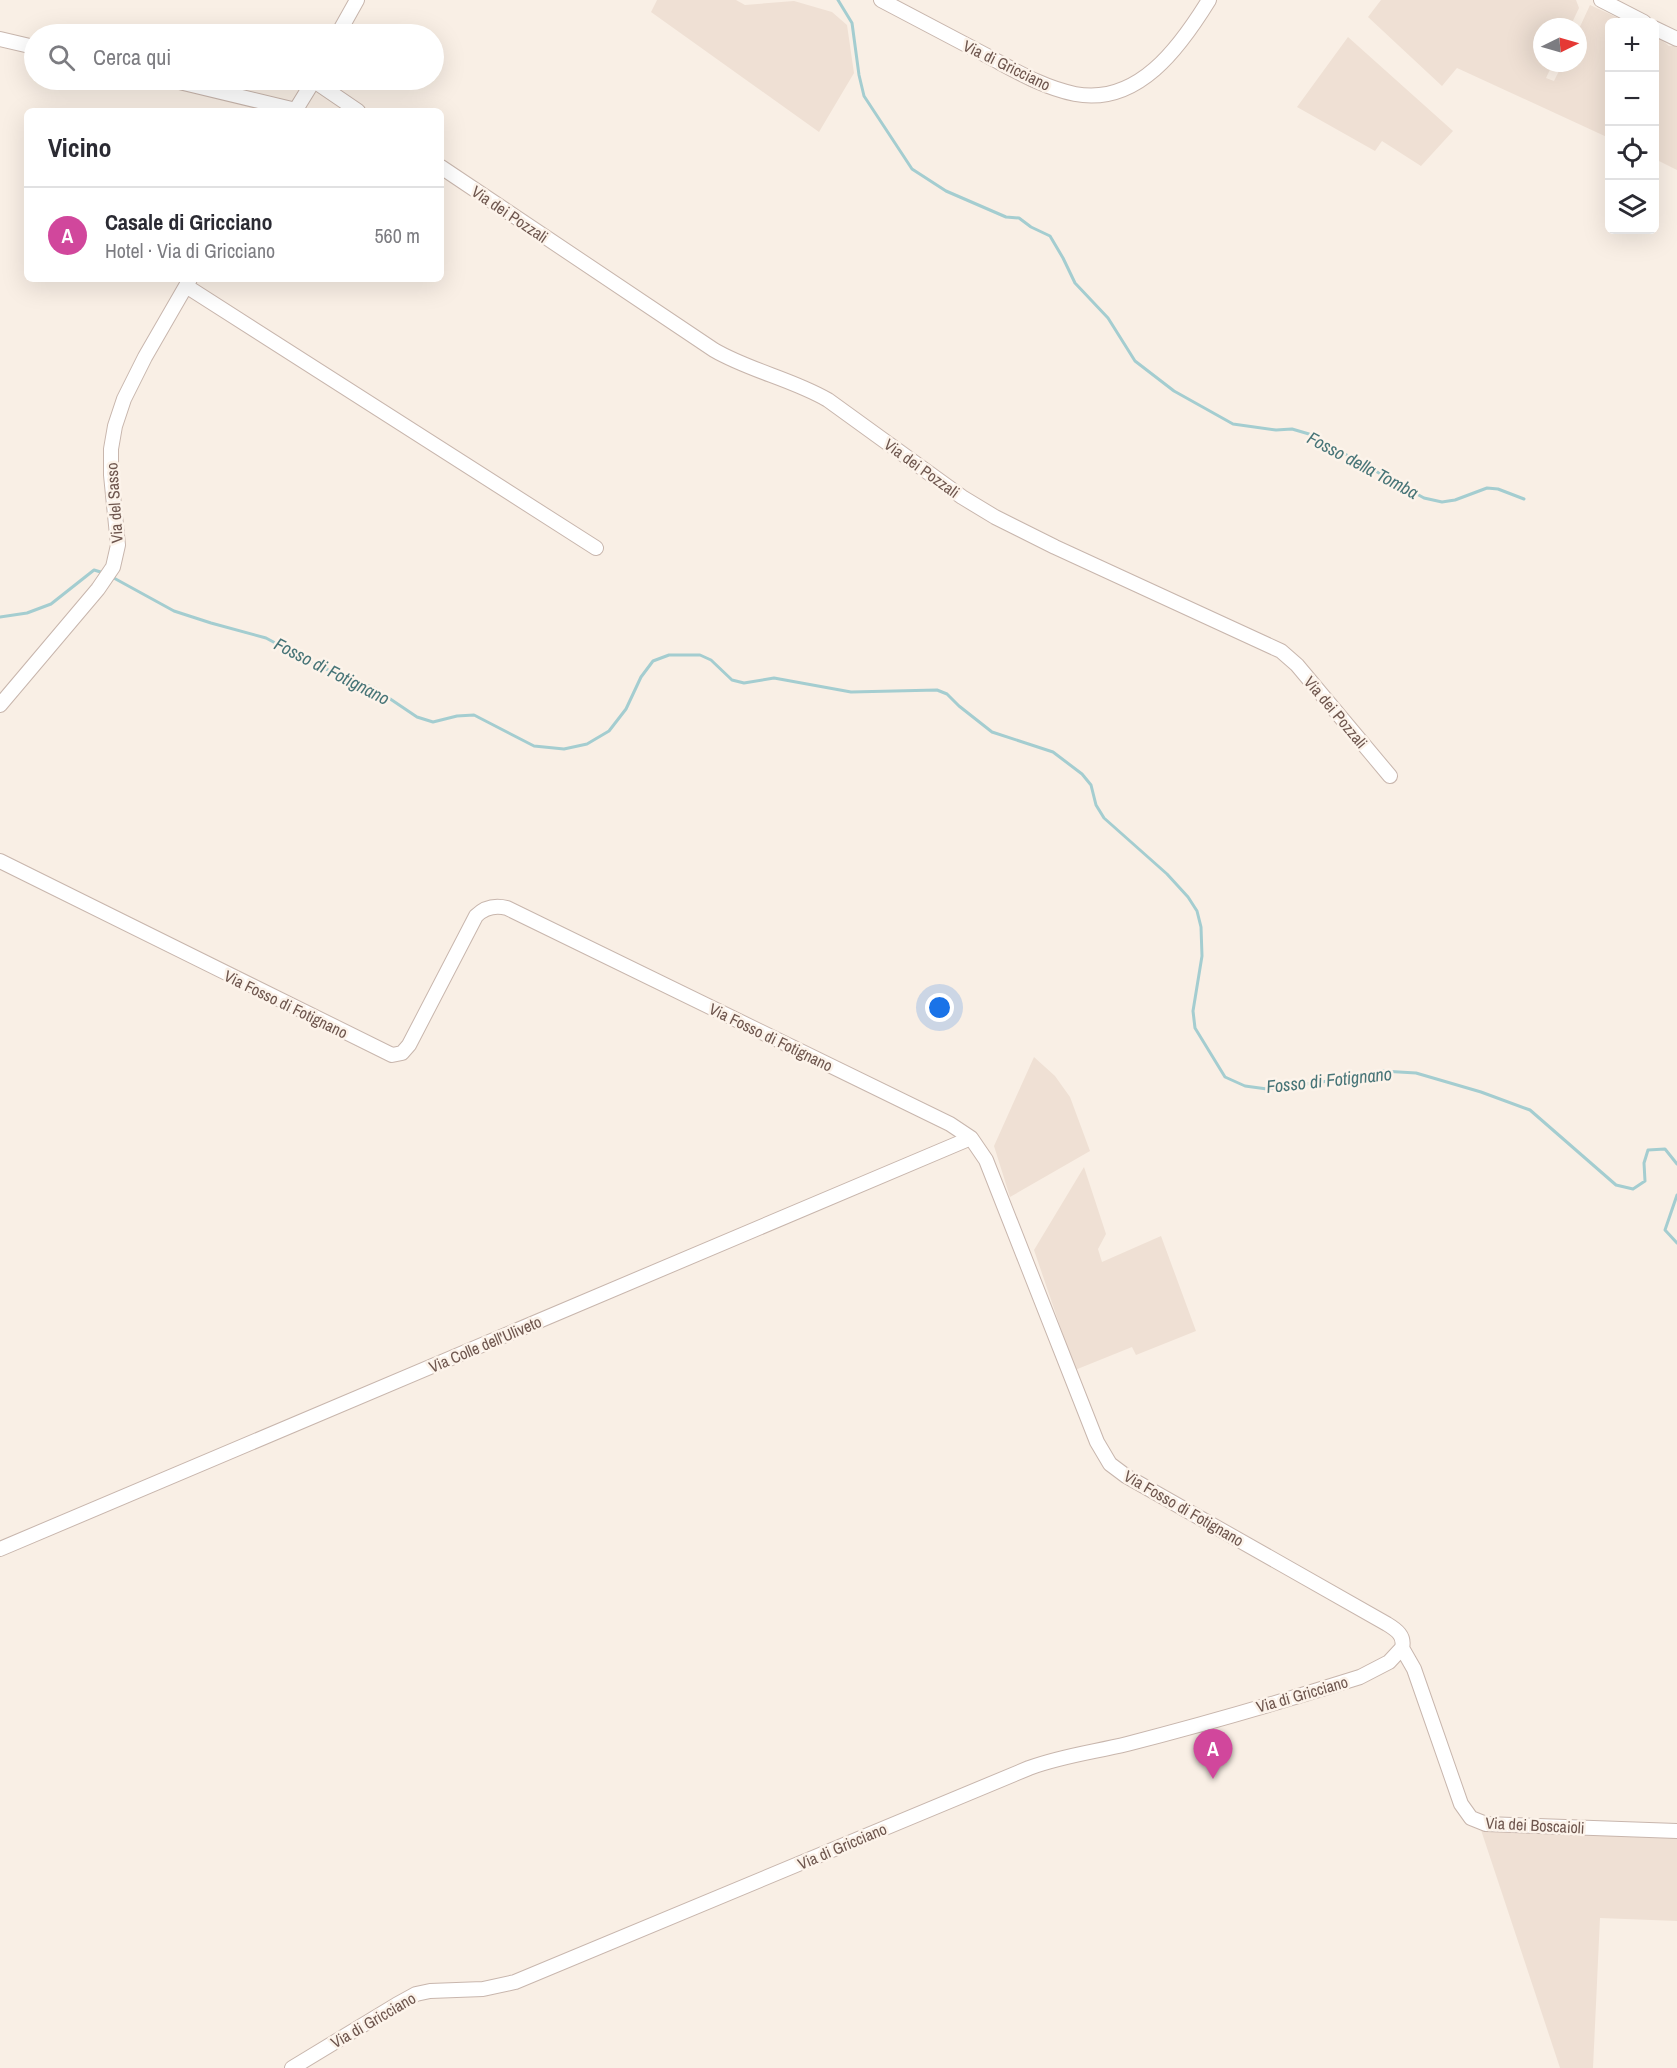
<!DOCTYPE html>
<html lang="it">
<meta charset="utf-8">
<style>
body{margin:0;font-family:"Archivo Narrow",sans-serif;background:#f7f7f7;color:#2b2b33}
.controls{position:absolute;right:18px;top:18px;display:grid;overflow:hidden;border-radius:9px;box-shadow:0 6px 24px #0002}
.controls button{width:54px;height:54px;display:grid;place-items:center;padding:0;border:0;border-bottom:2px solid #e1e1e2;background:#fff;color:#2b2b33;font:30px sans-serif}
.compass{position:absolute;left:1533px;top:18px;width:54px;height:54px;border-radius:50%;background:#fff;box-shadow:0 6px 24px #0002;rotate:85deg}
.you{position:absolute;left:940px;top:1008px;width:21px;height:21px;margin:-15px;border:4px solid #fff;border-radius:50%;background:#1a73e8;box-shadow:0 0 0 9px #1a73e833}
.badge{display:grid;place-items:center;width:39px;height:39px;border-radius:50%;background:#1a73e8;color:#fff;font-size:20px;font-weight:700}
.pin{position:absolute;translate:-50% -50px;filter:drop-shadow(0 2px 3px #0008)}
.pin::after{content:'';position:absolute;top:32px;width:21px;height:18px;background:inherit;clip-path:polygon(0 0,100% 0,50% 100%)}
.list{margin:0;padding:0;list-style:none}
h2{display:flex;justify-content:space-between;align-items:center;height:78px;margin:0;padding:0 24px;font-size:26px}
h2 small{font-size:20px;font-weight:400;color:#7c7c81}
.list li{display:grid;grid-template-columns:39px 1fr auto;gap:18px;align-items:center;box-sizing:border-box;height:96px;padding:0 24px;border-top:2px solid #e1e1e2}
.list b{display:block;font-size:22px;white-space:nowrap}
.list p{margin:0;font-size:20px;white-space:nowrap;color:#7c7c81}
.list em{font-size:20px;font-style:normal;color:#7c7c81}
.icon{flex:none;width:33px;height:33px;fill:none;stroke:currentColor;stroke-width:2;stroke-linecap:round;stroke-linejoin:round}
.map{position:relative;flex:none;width:1677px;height:2068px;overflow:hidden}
.search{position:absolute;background:#fff;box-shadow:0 6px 24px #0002;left:24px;top:24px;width:420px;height:66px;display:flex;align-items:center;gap:15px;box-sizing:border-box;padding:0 21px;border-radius:33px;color:#7c7c81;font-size:22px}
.panel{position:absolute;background:#fff;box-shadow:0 6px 24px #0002;left:24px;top:108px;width:420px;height:174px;border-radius:9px}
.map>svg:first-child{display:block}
.residential{fill:#efe0d4}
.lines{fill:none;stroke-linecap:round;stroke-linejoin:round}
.stream{stroke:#a4cdd0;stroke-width:3}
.minor-casing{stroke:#c8b6ad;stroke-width:16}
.minor{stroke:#fff;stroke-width:14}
.labels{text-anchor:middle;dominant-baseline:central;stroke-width:5;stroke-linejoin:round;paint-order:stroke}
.street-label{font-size:16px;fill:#6e564e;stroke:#fcf3ea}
.water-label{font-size:18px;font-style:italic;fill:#477477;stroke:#fcf3ea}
</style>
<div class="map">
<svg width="1677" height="2068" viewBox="0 0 1677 2068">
<rect width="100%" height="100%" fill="#f9efe5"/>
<!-- residential -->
<path class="residential" d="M657,0H736L745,5L794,1L832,12L847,25L854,73L819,132L651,12Z
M1381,0H1576L1579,8L1570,27H1542V63H1553L1546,78L1554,81L1563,63H1578V31L1590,5L1627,22H1610L1609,138L1457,68L1442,86L1368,17Z
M1655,35L1669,46H1677V170L1655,159Z
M1348,37L1453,131L1421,166L1382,141L1375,151L1297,107Z
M1034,1057L1055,1076L1070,1097L1090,1151L1010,1197L994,1146Z
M1084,1167L1106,1234L1098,1249L1102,1262L1161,1236L1196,1331L1136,1355L1132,1347L1075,1370L1034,1250Z
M1481,1830L1677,1837V1921L1600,1918L1593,2068H1560Z"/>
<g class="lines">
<!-- stream -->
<path class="stream" d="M838,0L852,23L859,75L864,96L912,169L946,191L1006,217L1019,218L1031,227L1050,236L1063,258L1075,283L1108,318L1135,361L1174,391L1233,424L1276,430L1292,429L1309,434L1424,498L1442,502L1455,500L1487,488L1498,489L1524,499
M112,577L174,611L211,623L266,638L318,666L374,688L417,717L433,722L457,716L474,715L534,746L564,749L587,744L609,731L626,709L641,677L653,661L669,655H700L711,660L732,680L744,683L774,678L851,692L937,690L947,694L959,706L992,732L1053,752L1082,774L1091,785L1096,805L1104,818L1167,874L1188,897L1197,911L1201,927L1202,956L1193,1011L1195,1028L1225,1077L1245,1086L1267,1089L1322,1082L1382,1071L1416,1073L1481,1092L1530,1110L1616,1185L1633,1189L1645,1181L1644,1163L1648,1150L1665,1149L1677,1164
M0,617L27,613L51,604L94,570L104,573
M1677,1195L1665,1230L1677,1243"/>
<defs>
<path id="minor" d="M881,0C919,20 957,40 995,60C1021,74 1046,88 1075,94C1138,106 1180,47 1209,0
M1601,0L1644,22
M1654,28L1677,39
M338,34L357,0
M0,39L34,47
M171,80L296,110
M314,81L358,111
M295,111L314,80
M441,167L714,350C750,371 792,379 828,400L962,497L995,517L1055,547L1281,651L1297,665L1390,776
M186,286L596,548
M0,705L98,589L113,567L118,545L111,475V449L115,426L124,399L145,357L190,279
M0,861L392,1055L402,1053L409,1045L476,916C485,907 495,905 507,908L950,1124L971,1138L986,1160L1097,1442L1110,1464L1126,1476L1387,1624C1397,1630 1405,1636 1402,1648
M0,1549L971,1138
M1402,1648L1414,1669L1461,1804L1471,1818L1486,1824L1677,1831
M292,2068L396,2005L416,1994L430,1991L483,1989L515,1982L1029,1768C1061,1756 1094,1752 1127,1744C1205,1724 1284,1701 1360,1677L1389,1662L1402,1648"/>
</defs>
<!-- minor casing -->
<use href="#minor" class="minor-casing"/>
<!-- minor -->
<use href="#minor" class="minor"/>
</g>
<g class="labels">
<!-- street labels -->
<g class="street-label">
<text transform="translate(1007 65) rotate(26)">Via di Gricciano</text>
<text transform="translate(510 214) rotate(34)">Via dei Pozzali</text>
<text transform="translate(922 468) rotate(36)">Via dei Pozzali</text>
<text transform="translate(114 503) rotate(-94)">Via del Sasso</text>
<text transform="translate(1336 712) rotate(50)">Via dei Pozzali</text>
<text transform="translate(286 1004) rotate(26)">Via Fosso di Fotignano</text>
<text transform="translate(771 1037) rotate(26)">Via Fosso di Fotignano</text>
<text transform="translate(485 1344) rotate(-23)">Via Colle dell'Uliveto</text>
<text transform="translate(1184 1508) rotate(30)">Via Fosso di Fotignano</text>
<text transform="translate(1302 1694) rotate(-16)">Via di Gricciano</text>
<text transform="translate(1535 1825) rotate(3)">Via dei Boscaioli</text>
<text transform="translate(842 1846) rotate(-23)">Via di Gricciano</text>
<text transform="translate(373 2020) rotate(-30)">Via di Gricciano</text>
</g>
<!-- water labels -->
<g class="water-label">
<text transform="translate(1363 465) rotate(28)">Fosso della Tomba</text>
<text transform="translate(332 671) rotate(27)">Fosso di Fotignano</text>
<text transform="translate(1329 1080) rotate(-6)">Fosso di Fotignano</text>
</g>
</g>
</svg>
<div class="controls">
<button>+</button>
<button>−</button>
<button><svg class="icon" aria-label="locate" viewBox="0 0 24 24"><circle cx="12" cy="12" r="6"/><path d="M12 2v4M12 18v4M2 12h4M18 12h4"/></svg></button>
<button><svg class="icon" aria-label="layers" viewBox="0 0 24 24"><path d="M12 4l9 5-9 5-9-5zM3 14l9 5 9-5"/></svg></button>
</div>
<svg class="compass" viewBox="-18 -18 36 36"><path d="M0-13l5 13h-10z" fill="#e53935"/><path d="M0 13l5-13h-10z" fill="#7c7c81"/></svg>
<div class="you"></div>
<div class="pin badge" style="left:1213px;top:1779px;background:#d1479c">A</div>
<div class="search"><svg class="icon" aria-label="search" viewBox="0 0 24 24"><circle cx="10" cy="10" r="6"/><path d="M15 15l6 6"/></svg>Cerca qui</div>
<section class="panel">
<h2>Vicino<small></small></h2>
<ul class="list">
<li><span class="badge" style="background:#d1479c">A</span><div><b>Casale di Gricciano</b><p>Hotel · Via di Gricciano</p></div><em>560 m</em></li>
</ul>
</section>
</div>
